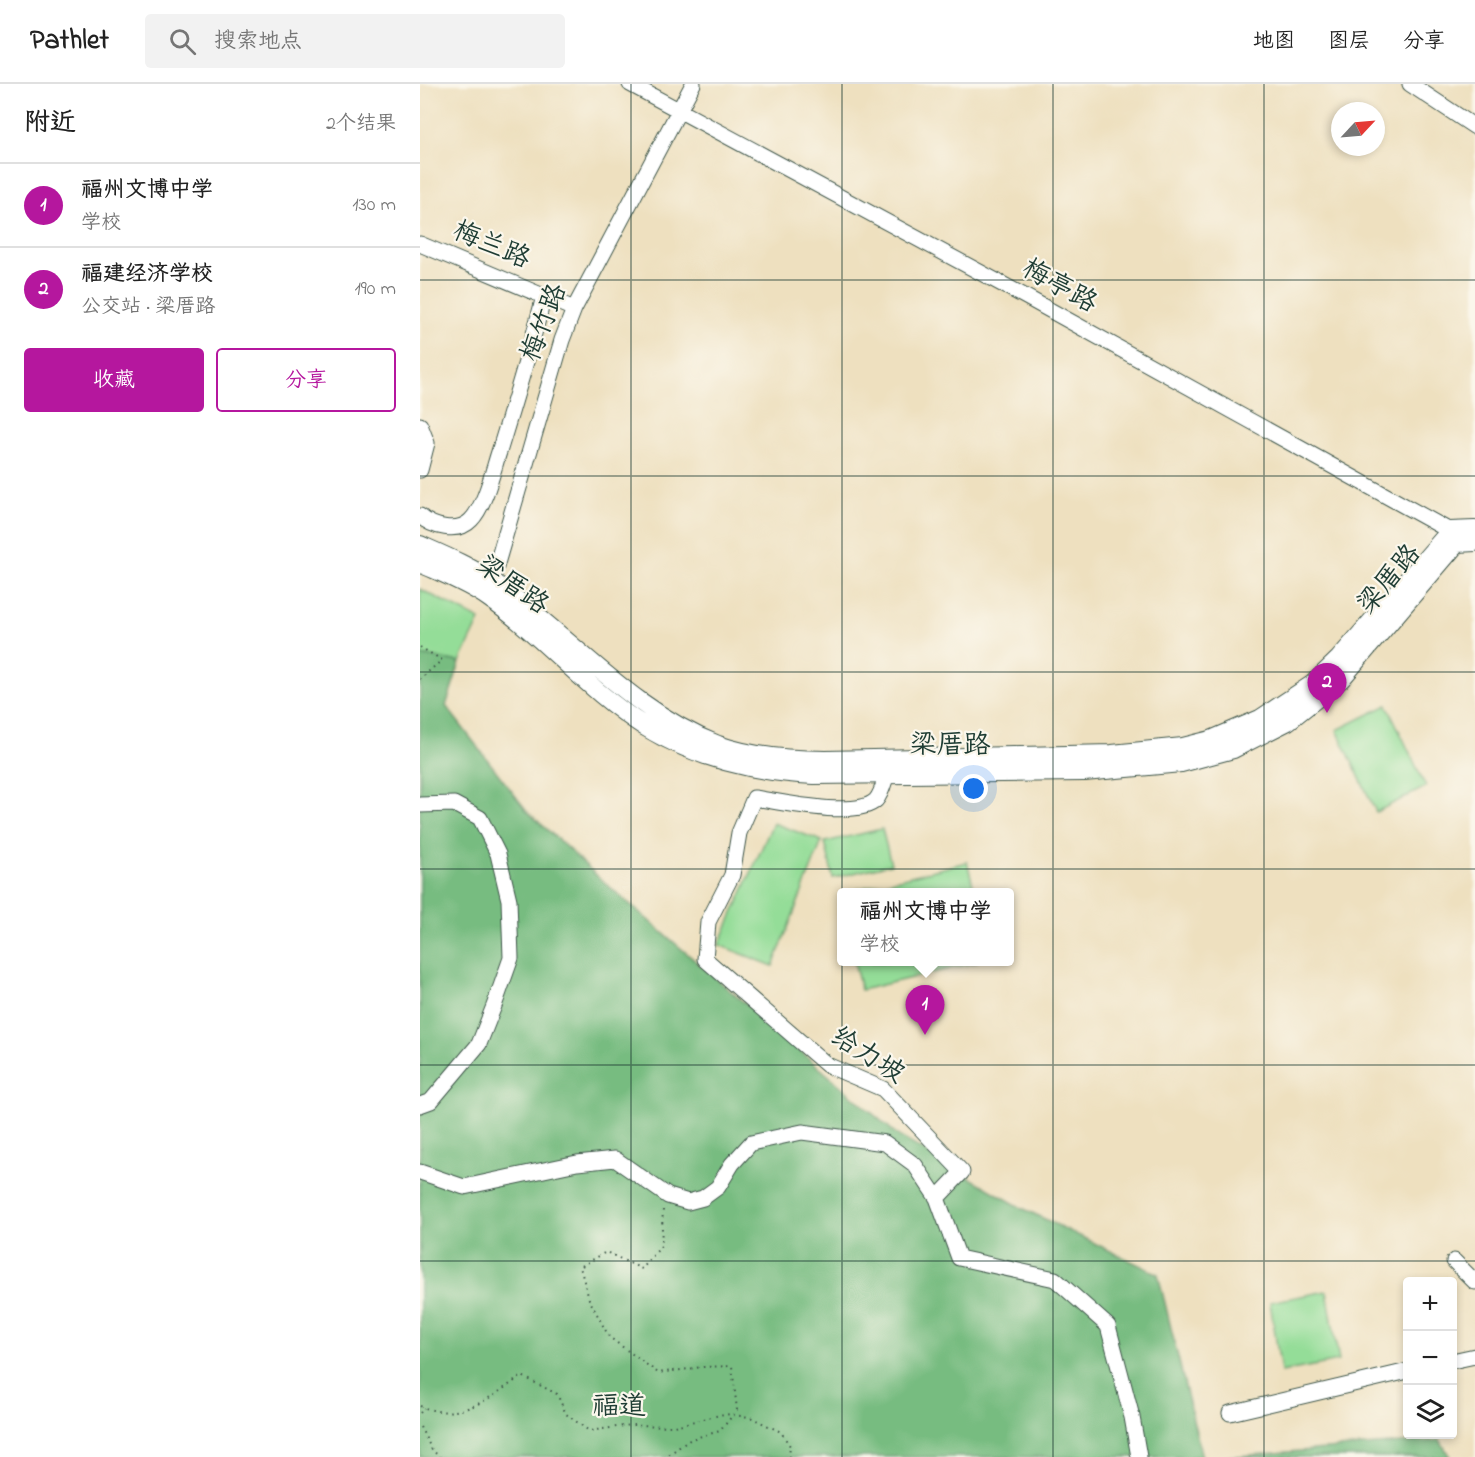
<!DOCTYPE html>
<html lang="zh">
<meta charset="utf-8">
<style>
body{margin:0;font-family:"Indie Flower","LXGW WenKai TC",sans-serif;background:#f2f2f2;color:#222}
.controls{position:absolute;right:18px;bottom:18px;display:grid;overflow:hidden;border-radius:6px;box-shadow:0 3px 9px #0003}
.controls button{width:54px;height:54px;display:grid;place-items:center;padding:0;border:0;border-bottom:2px solid #e0e0e0;background:#fff;color:#222;font:30px sans-serif}
.compass{position:absolute;left:911px;top:18px;width:54px;height:54px;border-radius:50%;background:#fff;box-shadow:0 3px 9px #0003;rotate:64deg}
.you{position:absolute;left:554px;top:705px;width:21px;height:21px;margin:-15px;border:4px solid #fff;border-radius:50%;background:#1a73e8;box-shadow:0 0 0 9px #1a73e833}
.badge{display:grid;place-items:center;width:39px;height:39px;border-radius:50%;background:#b5179e;color:#fff;font-size:20px;font-weight:700}
.pin{position:absolute;translate:-50% -50px;filter:drop-shadow(0 2px 3px #0008)}
.pin::after{content:'';position:absolute;top:32px;width:21px;height:18px;background:inherit;clip-path:polygon(0 0,100% 0,50% 100%)}
.popup{position:absolute;left:417px;top:804px;width:177px;height:78px;box-sizing:border-box;display:grid;place-content:center;border-radius:6px;background:#fff;filter:drop-shadow(0 2px 4px #0005);font-size:20px;white-space:nowrap;color:#767676}
.popup b{font-size:22px;color:#222}
.popup::after{content:'';position:absolute;left:50%;top:100%;margin-left:-12px;border:12px solid transparent;border-top-color:#fff}
.list{margin:0;padding:0;list-style:none}
h2{display:flex;justify-content:space-between;align-items:center;height:78px;margin:0;padding:0 24px;font-size:26px}
h2 small{font-size:20px;font-weight:400;color:#767676}
.list li{display:grid;grid-template-columns:39px 1fr auto;gap:18px;align-items:center;box-sizing:border-box;height:84px;padding:0 24px;border-top:2px solid #e0e0e0}
.list b{display:block;font-size:22px;white-space:nowrap}
.list p{margin:0;font-size:20px;white-space:nowrap;color:#767676}
.list em{font-size:20px;font-style:normal;color:#767676}
.actions{display:flex;gap:12px;padding:18px 24px}
.actions a{flex:1;padding:14px 0;border:2px solid #b5179e;border-radius:6px;text-align:center;font-size:21px;color:#b5179e}
.actions .main{background:#b5179e;color:#fff}
.icon{flex:none;width:33px;height:33px;fill:none;stroke:currentColor;stroke-width:2;stroke-linecap:round;stroke-linejoin:round}
.map{position:relative;flex:none;width:1055px;height:1373px;overflow:hidden}
header{display:flex;align-items:center;gap:36px;box-sizing:border-box;height:84px;padding:0 30px;background:#fff;border-bottom:2px solid #e0e0e0}
header strong{font-size:28px}
nav{display:flex;gap:33px;margin-inline-start:auto;font-size:21px}
.search{width:420px;height:54px;background:#f2f2f2;display:flex;align-items:center;gap:15px;box-sizing:border-box;padding:0 21px;border-radius:6px;color:#767676;font-size:22px}
main{display:flex}
aside{flex:1;background:#fff}
.map>svg:first-child{display:block}
.green{fill:#94dd98;stroke:#5a8d66;stroke-width:1.5}
.forest{fill:#77bc80;stroke:#4b7c5a;stroke-width:1.5}
.lines{fill:none;stroke-linecap:round;stroke-linejoin:round}
.minor-casing{stroke:#3e5549;stroke-width:17}
.major-casing{stroke:#3e5549;stroke-width:20}
.path{stroke:#3e5549;stroke-width:2;stroke-dasharray:1.5 4.5;stroke-linecap:butt}
.minor{stroke:#fff;stroke-width:15}
.major{stroke:#fff;stroke-width:18}
.path-bridge{stroke:#3e5549;stroke-width:2;stroke-dasharray:1.5 4.5;stroke-linecap:butt}
.grid{fill:none;stroke:#1f3d34;stroke-width:1.5;stroke-opacity:0.55}
.labels{text-anchor:middle;dominant-baseline:central;stroke-width:4.5;stroke-linejoin:round;paint-order:stroke}
.street-label{font-size:27px;fill:#1f3d34;stroke:#fbf7ec}
</style>
<header>
<strong>Pathlet</strong>
<div class="search"><svg class="icon" aria-label="search" viewBox="0 0 24 24"><circle cx="10" cy="10" r="6"/><path d="M15 15l6 6"/></svg>搜索地点</div>
<nav><a>地图</a><a>图层</a><a>分享</a></nav>
</header>
<main>
<aside>
<h2>附近<small>2个结果</small></h2>
<ul class="list">
<li><span class="badge">1</span><div><b>福州文博中学</b><p>学校</p></div><em>130 m</em></li>
<li><span class="badge">2</span><div><b>福建经济学校</b><p>公交站 · 梁厝路</p></div><em>190 m</em></li>
</ul>
<div class="actions"><a class="main">收藏</a><a>分享</a></div>
</aside>
<div class="map">
<svg width="1055" height="1373" viewBox="0 0 1055 1373">
<rect width="100%" height="100%" fill="#fbf7ec"/>
<filter id="ink" filterUnits="userSpaceOnUse"><feTurbulence type="fractalNoise" baseFrequency=".0167" numOctaves="2"/><feDisplacementMap in="SourceGraphic" scale="12" xChannelSelector="R" yChannelSelector="G"/><feConvolveMatrix kernelMatrix="1 2 1 2 8 2 1 2 1" color-interpolation-filters="sRGB"/></filter>
<filter id="wash" filterUnits="userSpaceOnUse"><feTurbulence type="fractalNoise" baseFrequency=".008" numOctaves="4" result="noise"/><feDisplacementMap in="SourceGraphic" scale="24" xChannelSelector="R" yChannelSelector="G"/><feGaussianBlur stdDeviation="1.35" result="paint"/><feColorMatrix in="noise" values="0 0 0 0 0 0 0 0 0 0 0 0 0 0 0 0 0 1.4 0 .05"/><feComposite in="paint" operator="in"/></filter>
<g filter="url(#wash)">
<rect width="100%" height="100%" fill="#eee0bf"/>
<!-- green -->
<path class="green" d="M0,505L60,536L40,578L0,571Z
M967,621L1006,703L956,728L917,646Z
M353,739L402,757L353,882L299,861Z
M462,745L471,780L413,794L405,758Z
M547,778L555,808H427Z
M434,878H558L441,906Z
M907,1207L919,1277L861,1288L850,1218Z"/>
<!-- forest -->
<path class="forest" d="M0,571L40,578L26,622L107,727L184,798L480,1053L600,1123L738,1190L782,1373H0Z
M1020,1356L1030,1373H805Z"/>
</g>
<g filter="url(#ink)">
<g class="lines">
<defs>
<path id="minor" d="M210,0L606,213L972,415L1030,447L1036,457
M990,0L1055,43
M0,160L154,225
M0,341L7,359L0,386
M0,432C12,443 38,450 51,436C65,422 73,386 79,368C95,316 111,264 124,212
M69,507L142,256L154,225L273,0
M467,690C464,698 462,709 456,716C437,735 360,718 334,714L319,749L312,791L288,838L285,875L407,981L463,1005L542,1088L517,1114L539,1174L635,1195L688,1242L712,1333L719,1373
M0,721L34,720L60,734L78,770L89,816L91,874L74,922L59,960L11,1017L0,1021
M0,1088L44,1103L157,1079L195,1075L248,1112L268,1118L283,1114L298,1103L312,1080L331,1059L382,1048L465,1059L495,1081L517,1114
M1034,1177L1055,1198
M1032,1277L1055,1272
M810,1329L988,1287"/>
<path id="major" d="M0,461C25,472 51,483 73,498C149,551 210,627 298,661C332,673 371,676 406,676L692,670L763,663L791,656L840,635L893,600L919,575L1030,447L1055,446
M0,479C24,490 48,499 69,514C124,552 168,607 224,642C276,674 333,688 394,691L664,688L761,679L813,665L868,637L921,595L1037,459L1055,458"/>
</defs>
<!-- minor casing -->
<use href="#minor" class="minor-casing"/>
<!-- major casing -->
<use href="#major" class="major-casing"/>
<!-- path -->
<path class="path" d="M0,563L22,576L0,595
M243,1126L241,1162L222,1185L186,1168L160,1183L169,1215L189,1253L238,1289L283,1283L312,1282L317,1326L300,1347L271,1355L245,1373
M0,1329L4,1324
M0,1343L12,1366L20,1373"/>
<!-- minor -->
<use href="#minor" class="minor"/>
<!-- major -->
<use href="#major" class="major"/>
<!-- path-bridge -->
<path class="path-bridge" d="M0,1322C41,1339 69,1314 102,1292L137,1310L146,1330L169,1347L211,1341L254,1342L304,1330L330,1333L361,1348L370,1362L369,1373"/>
</g>
</g>
<!-- grid -->
<path class="grid" d="M211,0V1373M422,0V1373M633,0V1373M844,0V1373M0,196H1055M0,392H1055M0,588H1055M0,785H1055M0,981H1055M0,1177H1055"/>
<g class="labels">
<!-- street labels -->
<g class="street-label">
<text transform="translate(71 162) rotate(23)">梅兰路</text>
<text transform="translate(639 203) rotate(29)">梅亭路</text>
<text transform="translate(125 239) rotate(-69)">梅竹路</text>
<text transform="translate(970 496) rotate(-50)">梁厝路</text>
<text transform="translate(92 502) rotate(35)">梁厝路</text>
<text x="530" y="662">梁厝路</text>
<text transform="translate(447 972) rotate(32)">给力坡</text>
<text x="199" y="1323">福道</text>
</g>
</g>
</svg>
<div class="controls">
<button>+</button>
<button>−</button>
<button><svg class="icon" aria-label="layers" viewBox="0 0 24 24"><path d="M12 4l9 5-9 5-9-5zM3 14l9 5 9-5"/></svg></button>
</div>
<svg class="compass" viewBox="-18 -18 36 36"><path d="M0-13l5 13h-10z" fill="#e53935"/><path d="M0 13l5-13h-10z" fill="#767676"/></svg>
<div class="you"></div>
<div class="pin badge" style="left:505px;top:951px">1</div>
<div class="popup"><b>福州文博中学</b>学校</div>
<div class="pin badge" style="left:907px;top:629px">2</div>
</div>
</main>
